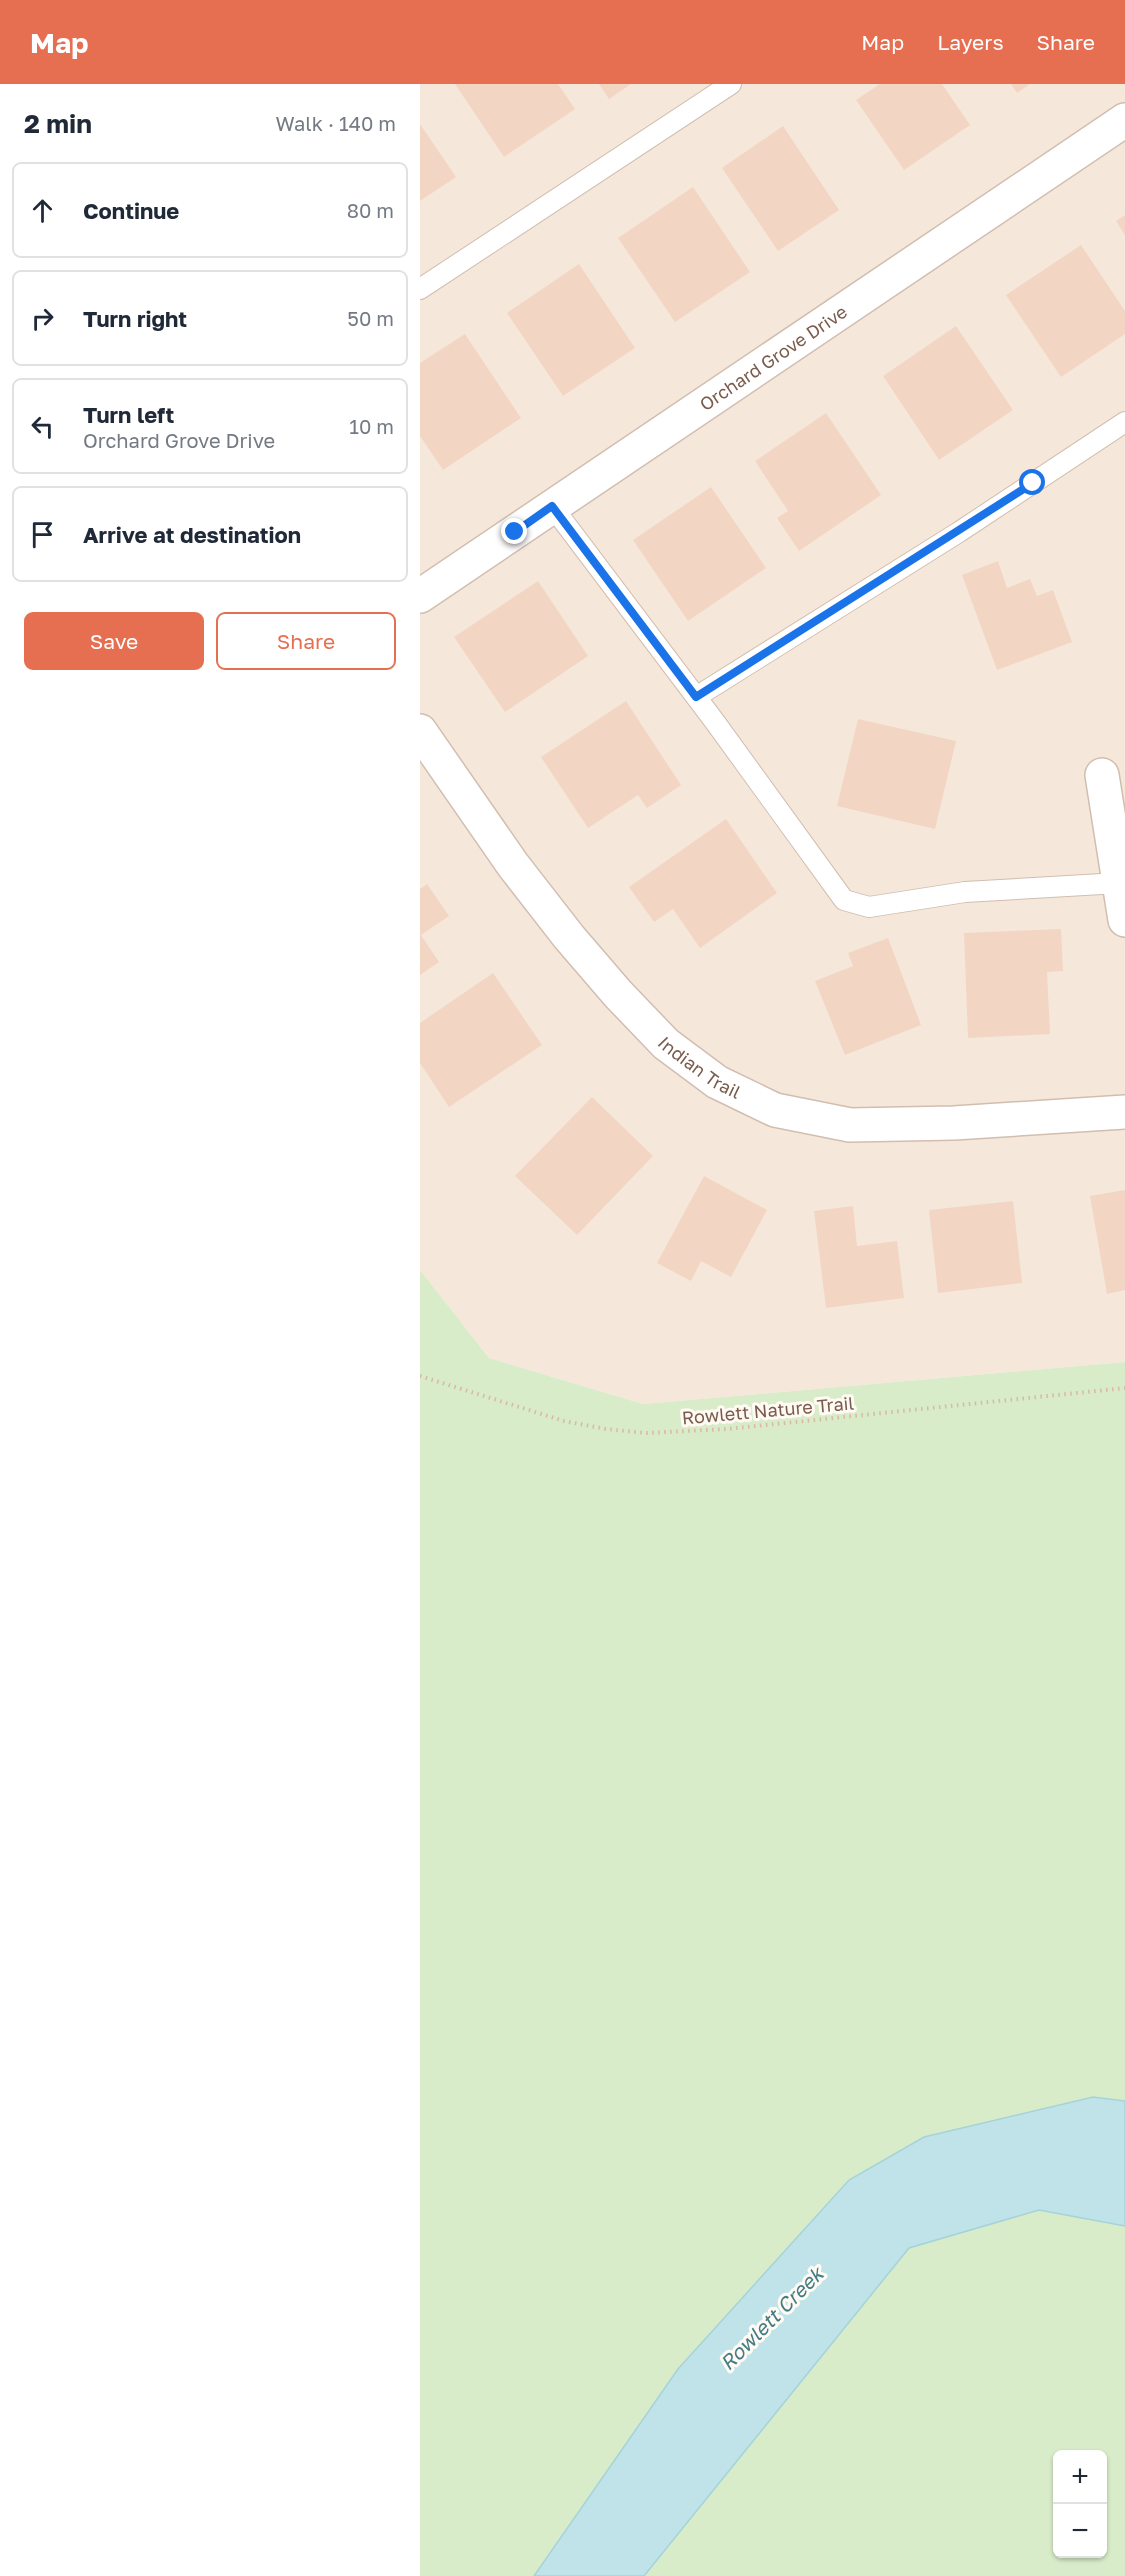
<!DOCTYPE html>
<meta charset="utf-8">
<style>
body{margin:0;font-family:"Golos Text",sans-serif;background:#f6f6f7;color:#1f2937}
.controls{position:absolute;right:18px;bottom:18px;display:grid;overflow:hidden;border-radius:9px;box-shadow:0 2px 4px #0004}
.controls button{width:54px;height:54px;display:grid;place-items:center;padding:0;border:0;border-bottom:2px solid #e0e1e3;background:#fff;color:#1f2937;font:30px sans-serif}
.stop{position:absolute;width:18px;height:18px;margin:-14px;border:4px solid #1a73e8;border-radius:50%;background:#fff}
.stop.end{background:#1a73e8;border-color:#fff;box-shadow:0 2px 6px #0008}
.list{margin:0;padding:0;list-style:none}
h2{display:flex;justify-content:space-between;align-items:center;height:78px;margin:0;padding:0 24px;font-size:26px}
h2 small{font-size:20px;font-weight:400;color:#747a83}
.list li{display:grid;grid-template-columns:39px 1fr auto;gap:18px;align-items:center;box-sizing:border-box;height:96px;margin:0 12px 12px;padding:0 12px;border:2px solid #e0e1e3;border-radius:9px}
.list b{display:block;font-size:22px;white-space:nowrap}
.list p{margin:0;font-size:20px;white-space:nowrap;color:#747a83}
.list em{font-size:20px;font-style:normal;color:#747a83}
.actions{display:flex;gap:12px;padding:18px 24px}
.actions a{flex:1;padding:14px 0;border:2px solid #e76f51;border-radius:9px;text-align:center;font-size:21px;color:#e76f51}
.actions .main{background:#e76f51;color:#fff}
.icon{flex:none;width:33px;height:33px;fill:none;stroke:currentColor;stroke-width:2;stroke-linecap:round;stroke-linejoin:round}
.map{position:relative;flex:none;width:705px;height:2492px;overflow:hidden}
header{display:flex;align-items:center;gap:36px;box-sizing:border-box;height:84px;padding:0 30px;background:#e76f51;color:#fff}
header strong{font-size:28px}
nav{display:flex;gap:33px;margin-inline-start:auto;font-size:21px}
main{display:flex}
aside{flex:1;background:#fff}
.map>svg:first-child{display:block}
.residential{fill:#f5e8da}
.green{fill:#d8ecc9;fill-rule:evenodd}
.water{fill:#bfe3e8;stroke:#a5d3da;stroke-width:1.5}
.building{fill:#f3d5c3}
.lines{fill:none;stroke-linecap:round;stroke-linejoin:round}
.lane-casing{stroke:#d1beb0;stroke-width:22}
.street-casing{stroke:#d1beb0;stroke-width:36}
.path{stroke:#d9b8a5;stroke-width:4;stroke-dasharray:1.5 4.5;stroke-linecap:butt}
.lane{stroke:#fff;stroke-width:20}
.street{stroke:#fff;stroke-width:33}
.route{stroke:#1a73e8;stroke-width:8}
.labels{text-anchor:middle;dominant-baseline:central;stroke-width:6;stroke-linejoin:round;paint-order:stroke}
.street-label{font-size:18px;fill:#7a5c4d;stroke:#fffaf3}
.water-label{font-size:20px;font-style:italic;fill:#437c86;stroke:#fffaf3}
</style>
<header>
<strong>Map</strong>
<nav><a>Map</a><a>Layers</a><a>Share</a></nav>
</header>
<main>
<aside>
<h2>2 min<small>Walk · 140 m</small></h2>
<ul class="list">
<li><svg class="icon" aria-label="ahead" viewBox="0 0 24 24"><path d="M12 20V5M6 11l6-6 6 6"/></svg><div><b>Continue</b></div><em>80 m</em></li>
<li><svg class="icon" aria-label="right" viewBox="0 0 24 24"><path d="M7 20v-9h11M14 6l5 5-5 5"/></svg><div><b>Turn right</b></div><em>50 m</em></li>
<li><svg class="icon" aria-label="left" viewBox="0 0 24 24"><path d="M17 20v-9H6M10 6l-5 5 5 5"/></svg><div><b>Turn left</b><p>Orchard Grove Drive</p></div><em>10 m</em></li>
<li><svg class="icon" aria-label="arrive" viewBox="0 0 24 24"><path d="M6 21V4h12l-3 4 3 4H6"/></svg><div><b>Arrive at destination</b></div></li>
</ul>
<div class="actions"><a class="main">Save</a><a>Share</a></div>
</aside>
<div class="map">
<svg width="705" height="2492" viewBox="0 0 705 2492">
<rect width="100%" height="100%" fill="#fdf6ec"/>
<!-- residential -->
<path class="residential" d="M0,0H705V1278L223,1320L69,1274L0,1186Z"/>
<!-- green -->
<path class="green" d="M0,1186L69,1274L223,1320L705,1278V2492H0ZM638,2370H682V2470H638Z"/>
<!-- water -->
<path class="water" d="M673,2013L705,2017V2142L619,2126L489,2164L224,2492H114L258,2285L429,2096L504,2053Z"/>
<!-- building -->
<path class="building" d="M35,0H138L155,25L84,73Z
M179,0H211L189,15Z
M460,0H522L550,41L484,86L436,16Z
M591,0H610L597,9Z
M0,40L36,93L0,117Z
M363,42L419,126L358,167L302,84Z
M273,103L330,188L255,238L198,154Z
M705,131V151L696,137Z
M661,161L705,227V250L641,293L586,211Z
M159,180L215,264L143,312L87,229Z
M536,242L593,326L519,376L463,292Z
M45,250L101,334L23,386L0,352V279Z
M406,329L461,411L379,467L357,434L368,427L335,377Z
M291,403L346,484L268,537L213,456Z
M578,477L587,504L610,495L617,512L633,506L652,558L577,586L542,491Z
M118,497L168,572L85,628L34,553Z
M206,617L261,701L227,724L218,711L168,744L121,673Z
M438,635L536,657L515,745L417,722Z
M306,735L357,809L280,864L253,825L234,838L209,803Z
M7,800L29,832L1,851L19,878L0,891V805Z
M641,845L643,887L627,888L630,950L548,954L544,849Z
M468,854L501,941L425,971L395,897L433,882L428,869Z
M73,889L122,961L29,1023L0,979V939Z
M172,1013L233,1072L157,1151L95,1092Z
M284,1092L347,1126L311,1193L281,1177L271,1197L237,1179Z
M705,1106V1206L687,1210L670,1112Z
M593,1117L602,1199L518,1209L509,1126Z
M433,1122L437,1162L477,1157L484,1214L406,1224L394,1127Z"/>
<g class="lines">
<defs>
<path id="lane" d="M0,205L311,0
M132,422L295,638L424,816L449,823L545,808L699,799
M276,613L539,448L705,338"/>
<g id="street">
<path id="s1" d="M0,512L705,36"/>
<path id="s2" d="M0,647L93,781L149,853L198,910L246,960L297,998L355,1026L430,1041L534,1039L705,1028"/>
<path d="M682,691L705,836"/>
</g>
</defs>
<!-- lane casing -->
<use href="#lane" class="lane-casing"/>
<!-- street casing -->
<use href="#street" class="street-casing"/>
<!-- path -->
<path class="path" d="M0,1292L144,1337L186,1345L226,1349L307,1345L705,1304"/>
<!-- lane -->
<use href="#lane" class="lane"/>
<!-- street -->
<use href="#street" class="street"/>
</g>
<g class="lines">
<!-- route -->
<path class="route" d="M95,448L132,422L276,613L613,399"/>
</g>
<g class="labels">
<!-- street labels -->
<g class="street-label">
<text stroke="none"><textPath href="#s1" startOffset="426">Orchard Grove Drive</textPath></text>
<text stroke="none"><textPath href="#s2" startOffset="440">Indian Trail</textPath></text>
<text transform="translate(348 1326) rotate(-5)">Rowlett Nature Trail</text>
</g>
<!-- water labels -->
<g class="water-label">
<text transform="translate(351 2234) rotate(-45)">Rowlett Creek</text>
</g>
</g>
</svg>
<div class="controls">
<button>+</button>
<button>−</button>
</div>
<div class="stop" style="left:613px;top:399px"></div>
<div class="stop end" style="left:95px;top:448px"></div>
</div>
</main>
